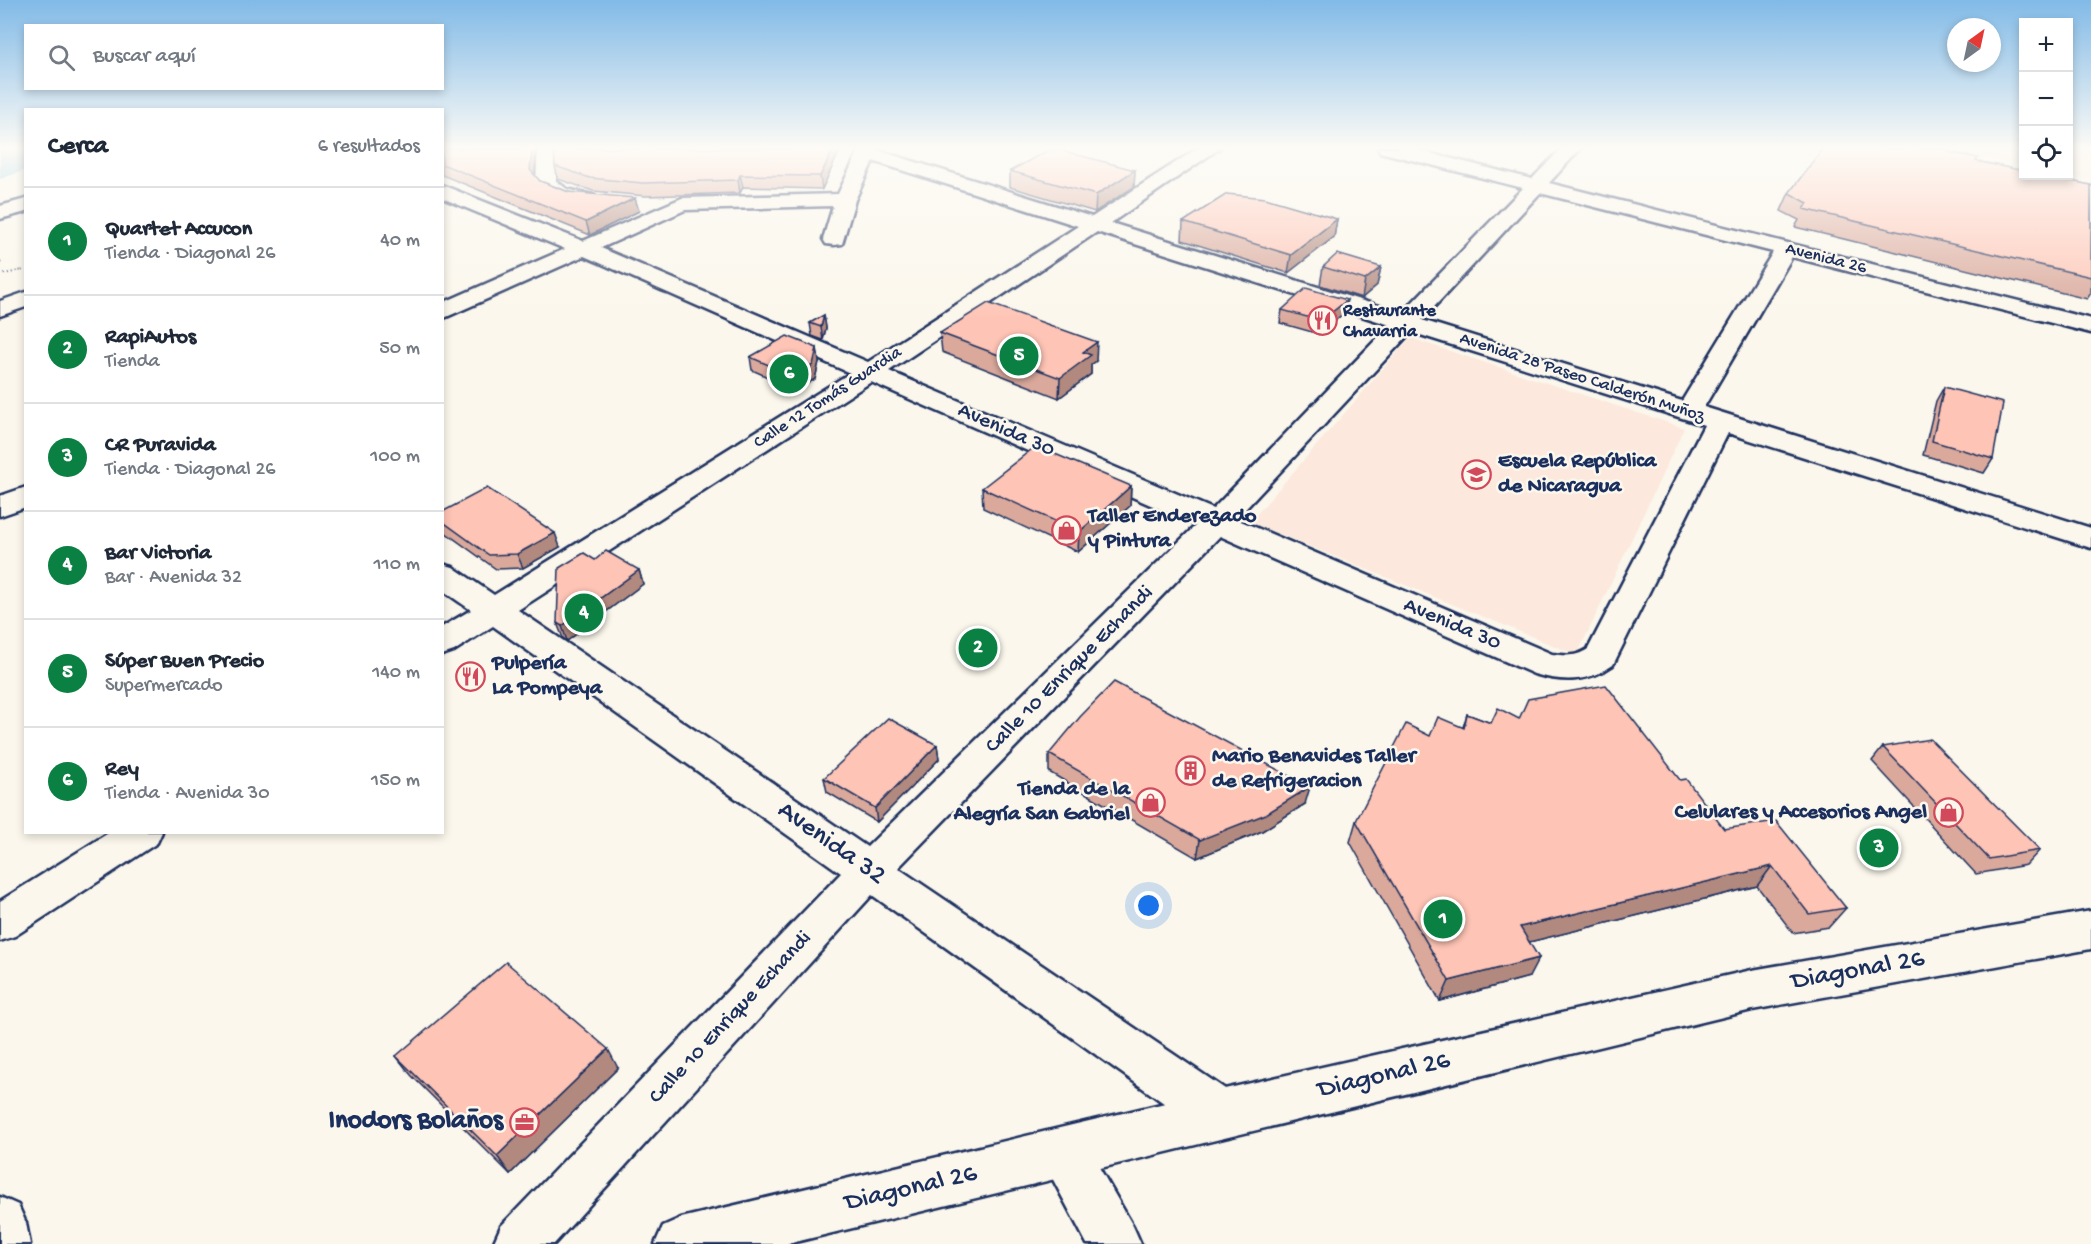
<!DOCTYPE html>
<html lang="es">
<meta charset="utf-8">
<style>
body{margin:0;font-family:"Gochi Hand",sans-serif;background:#f2f2f3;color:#1f2937}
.controls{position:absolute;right:18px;top:18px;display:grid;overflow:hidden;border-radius:0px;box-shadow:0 3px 9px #0003}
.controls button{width:54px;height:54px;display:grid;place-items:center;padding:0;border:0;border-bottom:2px solid #e0e1e3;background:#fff;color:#1f2937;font:30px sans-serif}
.compass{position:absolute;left:1947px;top:18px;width:54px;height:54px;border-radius:50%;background:#fff;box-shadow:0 3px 9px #0003;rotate:33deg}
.you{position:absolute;left:1149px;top:906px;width:21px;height:21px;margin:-15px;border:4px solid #fff;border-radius:50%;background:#1a73e8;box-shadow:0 0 0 9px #1a73e833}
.badge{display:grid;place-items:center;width:39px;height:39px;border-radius:50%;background:#0b8043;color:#fff;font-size:20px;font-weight:700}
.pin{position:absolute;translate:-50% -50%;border:3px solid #fff;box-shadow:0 2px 6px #0006}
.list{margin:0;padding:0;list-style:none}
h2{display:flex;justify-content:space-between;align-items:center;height:78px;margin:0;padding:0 24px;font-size:26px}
h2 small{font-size:20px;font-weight:400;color:#747a83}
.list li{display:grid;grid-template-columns:39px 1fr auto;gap:18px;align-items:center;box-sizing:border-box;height:108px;padding:0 24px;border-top:2px solid #e0e1e3}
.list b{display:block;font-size:22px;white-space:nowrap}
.list p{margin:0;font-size:20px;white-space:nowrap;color:#747a83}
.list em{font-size:20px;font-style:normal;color:#747a83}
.icon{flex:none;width:33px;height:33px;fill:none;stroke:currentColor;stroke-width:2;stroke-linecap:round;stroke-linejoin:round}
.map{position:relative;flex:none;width:2091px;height:1244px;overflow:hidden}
.search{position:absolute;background:#fff;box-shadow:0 3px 9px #0003;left:24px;top:24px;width:420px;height:66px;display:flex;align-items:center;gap:15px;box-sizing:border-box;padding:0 21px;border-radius:0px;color:#747a83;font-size:22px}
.panel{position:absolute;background:#fff;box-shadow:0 3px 9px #0003;left:24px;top:108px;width:420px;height:726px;border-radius:0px}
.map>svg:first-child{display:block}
.built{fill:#fce8dc}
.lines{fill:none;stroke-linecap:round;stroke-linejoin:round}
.river{fill:#86c3e6;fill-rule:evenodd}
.minor-casing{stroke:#1b2f5e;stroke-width:5}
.major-casing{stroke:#1b2f5e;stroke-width:5}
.path{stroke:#1b2f5e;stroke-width:2;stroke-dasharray:1 3;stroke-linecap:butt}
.minor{fill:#fbf7ec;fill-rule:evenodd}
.major{fill:#fbf7ec;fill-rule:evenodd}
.wall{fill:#daa99c;stroke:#1b2f5e;stroke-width:1.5}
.shaded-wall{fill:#b2897f;stroke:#1b2f5e;stroke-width:1.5}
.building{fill:#fec4b5;stroke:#1b2f5e;stroke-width:1.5}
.labels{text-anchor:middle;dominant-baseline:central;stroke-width:5;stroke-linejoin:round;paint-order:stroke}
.far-street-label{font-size:18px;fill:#1b2f5e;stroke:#fbf7ec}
.far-poi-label{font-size:18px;font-weight:bold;fill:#1b2f5e;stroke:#fbf7ec;text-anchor:start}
.street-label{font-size:22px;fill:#1b2f5e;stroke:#fbf7ec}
.poi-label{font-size:22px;font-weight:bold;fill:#1b2f5e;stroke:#fbf7ec;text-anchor:start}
.near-street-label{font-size:27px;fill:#1b2f5e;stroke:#fbf7ec}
.near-poi-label{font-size:27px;font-weight:bold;fill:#1b2f5e;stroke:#fbf7ec;text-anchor:end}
</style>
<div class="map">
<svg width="2091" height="1244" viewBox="0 0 2091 1244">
<rect width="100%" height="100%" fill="#fbf7ec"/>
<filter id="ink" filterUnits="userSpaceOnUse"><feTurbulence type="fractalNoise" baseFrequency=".0167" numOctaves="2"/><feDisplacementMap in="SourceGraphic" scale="12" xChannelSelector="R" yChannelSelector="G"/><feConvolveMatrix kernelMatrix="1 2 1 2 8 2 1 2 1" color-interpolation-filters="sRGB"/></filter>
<g filter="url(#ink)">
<!-- built -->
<path class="built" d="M1934,148H2023V166Z
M2069,148H2091V180L2068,176Z
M1410,338L1684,428L1577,655L1250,522Z"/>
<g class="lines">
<!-- river -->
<path class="river" d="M6,148H26V170L0,179V151Z"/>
<defs>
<path id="minor" d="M538,148H556V181L567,189L593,195L596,199L593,203C576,208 547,198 536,183Z
M860,148H878L877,150L1092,217L1198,148H1220L1111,223L1402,313L1523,188L1380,152L1378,148H1409L1532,179L1562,148H1581L1549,183L2091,319V333L1792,257L1704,407L2091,528V548L1728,433L1613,665C1588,683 1562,682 1534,674L1220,536L898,868L1237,1097L1244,1114L1237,1131L1220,1138L1203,1131L872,895L554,1244H493L501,1226L841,873L493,626L454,651L442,655V627L471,610L442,590V564L453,567L494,595L850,373L584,256L442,319V303L565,249L442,198V185L583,241L682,198L838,194ZM873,161L1078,226L868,362L601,248L685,210L833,206L823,239L826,244L834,245L842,244L855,200ZM1540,193L1773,252L1682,401L1422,320ZM1097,232L1390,325L1213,509L889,371ZM1411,332L1704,425L1588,649C1576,657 1566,656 1552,654L1236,519ZM871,382L1196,525L867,847L518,610Z
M26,199V212L0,219V206Z
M26,292V307L0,316V301Z
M26,487V507L0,516V496Z
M110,832H162L157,843L15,936L0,941V901Z
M1064,1128L1081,1136L1133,1226L1141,1244H1087L1039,1153L1047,1136Z
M0,1197L18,1205L26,1223L30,1244H0Z"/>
<path id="major" d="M2091,911V949L1752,1010L787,1244H655L663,1226L681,1218L1220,1090L1752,970Z"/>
</defs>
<!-- minor casing -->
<use href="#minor" class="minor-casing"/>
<!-- major casing -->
<use href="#major" class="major-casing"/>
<!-- path -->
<path class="path" d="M0,262L2,261L0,263
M0,275L23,270L19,272"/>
<!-- minor -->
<use href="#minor" class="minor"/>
<!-- major -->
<use href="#major" class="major"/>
</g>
<!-- wall -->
<path class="wall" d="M442,148H536L534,175L540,181L569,192L639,211L590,235L442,175Z
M841,148L822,189L743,187L740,193L646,196L593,191L558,179L555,166Z
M1948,152L1976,161L2091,185V293L2087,299L1795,227L1799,220L1781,211L1789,193Z
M1135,170L1134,187L1095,212L1010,187V171Z
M1337,219L1334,237L1288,273L1182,240L1183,222Z
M1323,267H1381L1377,285L1362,298L1320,285Z
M1282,310L1344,313L1319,334L1280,323Z
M824,315L826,328L823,340L812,336L810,323Z
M940,333L1096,361L1091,365V374L1059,398L942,352Z
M817,348L819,362L815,379L797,390L752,370L750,357Z
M1944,387L1993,459L1984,473L1923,455L1936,401Z
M1131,486L1130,506L1078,552L983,508L982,488Z
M442,512L560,547L523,568L496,569L442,530Z
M595,560L639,570L643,584L567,641L563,638L557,623Z
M1467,714L1491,723L1519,719L1680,780L1724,829L1846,908L1829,927L1793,933L1757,886L1529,942V977L1440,1001L1350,842L1356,821L1430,736L1463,727Z
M937,745L939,759L877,822L827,792L824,778Z
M1883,747L2040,850L2026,865L1976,874L1872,761Z
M1049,754L1305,804L1262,831L1197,858L1049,772Z
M396,1056L618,1068L510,1174L411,1075Z"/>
<!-- shaded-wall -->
<path class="shaded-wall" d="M532,148H536L534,183L530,170Z
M834,148H841L822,189L820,176Z
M1135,170L1134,187L1095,212L1096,195Z
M740,175L743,187L740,193L738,180Z
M635,198L639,211L590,235L586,222Z
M1337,219L1334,237L1288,273L1291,255Z
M1381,267L1377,285L1362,298L1365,280Z
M1347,300L1344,313L1319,334L1321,321Z
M824,315L826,328L823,340L821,327Z
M1097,342L1096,361L1091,365V374L1059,398L1060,378L1083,352Z
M817,348L819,362L815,379L797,390L794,376Z
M1131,486L1130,506L1078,552L1079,532Z
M555,533L560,547L523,568L517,554Z
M639,570L643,584L567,641L562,626Z
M937,745L939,759L877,822L875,808Z
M1310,787L1305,804L1262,831L1197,858L1200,840Z
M1772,866L1757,886L1509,947L1520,927Z
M1539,958L1529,977L1440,1001L1449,981Z
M608,1049L618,1068L510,1174L497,1156Z"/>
<!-- building -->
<path class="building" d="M442,148H532L530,170L540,181L569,192L635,198L586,222L442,164Z
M554,148H834L820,176L740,175L738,180L643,183L590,178L555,166Z
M1052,148L1135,170L1096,195L1010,171Z
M1823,148H1949L1948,152L1978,158L1976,161L2024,171V176H2045L2091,185V277L1804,209L1808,203L1789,193Z
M1227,194L1265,198L1337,219L1291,255L1183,222Z
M1337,254L1381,267L1365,280L1323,267Z
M1306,288L1347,300L1321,321L1282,310Z
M988,303L1097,342L1083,352L1091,355L1060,378L940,333Z
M824,315L821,327L810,323Z
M787,336L817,348L813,365L794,376L750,357Z
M1944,387L2003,403L1993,459L1932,441Z
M1036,446L1131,486L1079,532L982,488Z
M487,488L555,533L517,554L489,555L442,521V512Z
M606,551L639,570L562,626L557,623L559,568L584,553L595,560Z
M1114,682L1310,787L1266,814L1200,840L1049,754L1080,717Z
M1606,685L1680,780L1686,779L1724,829L1776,821L1846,908L1809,914L1772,866L1520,927L1539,958L1449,981L1356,821L1406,724L1430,736L1438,717L1464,728L1467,714L1491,723L1498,708L1519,719L1528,699Z
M888,718L937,745L875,808L824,778Z
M1930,739L2040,850L1989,859L1883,747Z
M506,962L608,1049L497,1156L396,1056Z"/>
</g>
<!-- sky -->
<linearGradient id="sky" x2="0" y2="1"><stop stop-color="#81bae7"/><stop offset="0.46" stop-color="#fdfbf6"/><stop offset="1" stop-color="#fdfbf6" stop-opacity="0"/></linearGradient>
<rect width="2091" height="322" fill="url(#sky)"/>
<!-- icons -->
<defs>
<symbol id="restaurant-ring" viewBox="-11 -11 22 22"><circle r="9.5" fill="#fbf7ec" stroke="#d1495b" stroke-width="1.5"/><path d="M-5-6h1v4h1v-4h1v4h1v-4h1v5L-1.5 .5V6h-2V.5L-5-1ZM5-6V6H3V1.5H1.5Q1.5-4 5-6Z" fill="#d1495b"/></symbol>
<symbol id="school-ring" viewBox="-11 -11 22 22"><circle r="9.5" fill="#fbf7ec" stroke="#d1495b" stroke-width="1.5"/><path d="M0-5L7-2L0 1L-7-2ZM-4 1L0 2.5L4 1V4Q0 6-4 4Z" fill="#d1495b"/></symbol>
<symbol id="shop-ring" viewBox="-11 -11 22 22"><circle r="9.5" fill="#fbf7ec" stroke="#d1495b" stroke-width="1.5"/><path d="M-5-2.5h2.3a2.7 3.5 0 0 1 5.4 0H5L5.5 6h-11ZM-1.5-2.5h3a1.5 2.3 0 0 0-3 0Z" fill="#d1495b"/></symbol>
<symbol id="building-ring" viewBox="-11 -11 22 22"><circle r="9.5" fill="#fbf7ec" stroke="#d1495b" stroke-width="1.5"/><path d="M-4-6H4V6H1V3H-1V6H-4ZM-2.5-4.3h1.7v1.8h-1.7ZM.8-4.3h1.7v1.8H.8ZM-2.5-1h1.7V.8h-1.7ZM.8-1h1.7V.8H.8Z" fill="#d1495b"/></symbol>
<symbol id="office-ring" viewBox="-11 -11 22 22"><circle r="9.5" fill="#fbf7ec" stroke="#d1495b" stroke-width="1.5"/><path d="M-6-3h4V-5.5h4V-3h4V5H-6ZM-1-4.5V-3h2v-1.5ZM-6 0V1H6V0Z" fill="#d1495b"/></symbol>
</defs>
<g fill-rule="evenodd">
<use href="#restaurant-ring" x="1306" y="304" width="33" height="33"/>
<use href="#school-ring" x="1460" y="458" width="33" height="33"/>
<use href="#shop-ring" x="1050" y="514" width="33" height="33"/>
<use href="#restaurant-ring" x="454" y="660" width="33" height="33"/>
<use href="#building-ring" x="1174" y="754" width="33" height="33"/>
<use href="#shop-ring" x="1134" y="786" width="33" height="33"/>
<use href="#shop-ring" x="1932" y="796" width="33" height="33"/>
<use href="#office-ring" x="508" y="1106" width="33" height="33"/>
</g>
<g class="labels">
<!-- far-street labels -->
<g class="far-street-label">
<text transform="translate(1826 259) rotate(14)">Avenida 26</text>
<text transform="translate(1582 378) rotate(18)">Avenida 28 Paseo Calderón Muñoz</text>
<text transform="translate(828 398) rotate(-33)">Calle 12 Tomás Guardia</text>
</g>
<!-- far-poi labels -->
<g class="far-poi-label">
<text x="1343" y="311">Restaurante<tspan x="1343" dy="21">Chavarria</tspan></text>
</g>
<!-- street labels -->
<g class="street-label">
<text transform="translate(1006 431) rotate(24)">Avenida 30</text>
<text transform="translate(1452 625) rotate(23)">Avenida 30</text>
<text transform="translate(1070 670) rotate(-45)">Calle 10 Enrique Echandi</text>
<text transform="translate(731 1018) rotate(-47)">Calle 10 Enrique Echandi</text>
</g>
<!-- poi labels -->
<g class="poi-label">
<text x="1498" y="462">Escuela República<tspan x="1498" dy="25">de Nicaragua</tspan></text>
<text x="1088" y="517">Taller Enderezado<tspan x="1088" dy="25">y Pintura</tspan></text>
<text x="492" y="664">Pulpería<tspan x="492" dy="25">La Pompeya</tspan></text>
<text x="1212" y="757">Mario Benavides Taller<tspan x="1212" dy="25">de Refrigeracion</tspan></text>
<text x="1130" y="790" text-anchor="end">Tienda de la<tspan x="1130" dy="25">Alegría San Gabriel</tspan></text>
<text x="1927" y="813" text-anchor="end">Celulares y Accesorios Angel</text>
</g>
<!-- near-street labels -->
<g class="near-street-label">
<text transform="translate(831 844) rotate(35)">Avenida 32</text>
<text transform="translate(1858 971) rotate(-10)">Diagonal 26</text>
<text transform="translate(1384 1076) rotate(-13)">Diagonal 26</text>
<text transform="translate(911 1189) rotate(-13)">Diagonal 26</text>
</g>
<!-- near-poi labels -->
<g class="near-poi-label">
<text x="503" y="1122">Inodors Bolaños</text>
</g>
</g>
</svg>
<div class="controls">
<button>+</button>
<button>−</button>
<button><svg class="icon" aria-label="locate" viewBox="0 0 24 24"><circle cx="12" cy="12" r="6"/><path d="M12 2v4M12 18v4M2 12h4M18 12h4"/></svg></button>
</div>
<svg class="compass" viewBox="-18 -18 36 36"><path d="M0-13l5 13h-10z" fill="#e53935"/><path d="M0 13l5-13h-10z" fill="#747a83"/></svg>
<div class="you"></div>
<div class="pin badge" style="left:1443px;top:919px">1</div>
<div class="pin badge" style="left:978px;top:648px">2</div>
<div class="pin badge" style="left:1879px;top:848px">3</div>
<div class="pin badge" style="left:584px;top:613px">4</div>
<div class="pin badge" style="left:1019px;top:356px">5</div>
<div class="pin badge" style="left:789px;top:374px">6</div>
<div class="search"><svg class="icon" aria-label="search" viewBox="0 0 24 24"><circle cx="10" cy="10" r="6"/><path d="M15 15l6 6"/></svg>Buscar aquí</div>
<section class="panel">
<h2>Cerca<small>6 resultados</small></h2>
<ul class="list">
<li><span class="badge">1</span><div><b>Quartet Accucon</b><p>Tienda · Diagonal 26</p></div><em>40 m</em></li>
<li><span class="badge">2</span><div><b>RapiAutos</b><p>Tienda</p></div><em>50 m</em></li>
<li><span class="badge">3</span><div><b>CR Puravida</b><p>Tienda · Diagonal 26</p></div><em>100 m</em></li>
<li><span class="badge">4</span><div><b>Bar Victoria</b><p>Bar · Avenida 32</p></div><em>110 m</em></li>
<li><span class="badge">5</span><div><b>Súper Buen Precio</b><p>Supermercado</p></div><em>140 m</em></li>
<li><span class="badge">6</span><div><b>Rey</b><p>Tienda · Avenida 30</p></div><em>150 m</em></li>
</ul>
</section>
</div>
